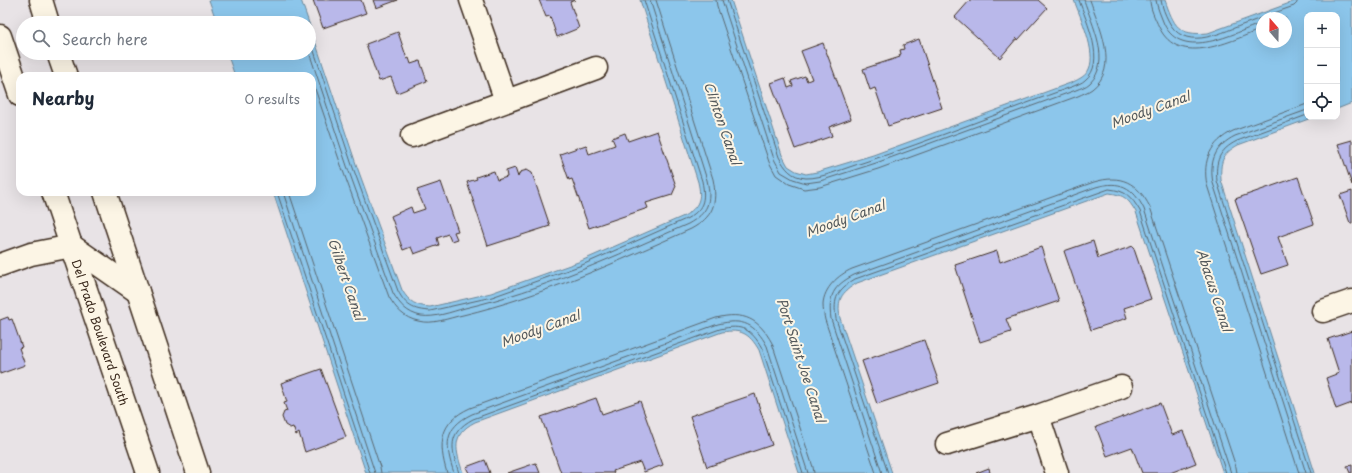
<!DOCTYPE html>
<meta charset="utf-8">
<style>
body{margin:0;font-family:"Playpen Sans",sans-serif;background:#f2f2f3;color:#1f2937}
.controls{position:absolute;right:12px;top:12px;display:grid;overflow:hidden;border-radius:8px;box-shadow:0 4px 16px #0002}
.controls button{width:36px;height:36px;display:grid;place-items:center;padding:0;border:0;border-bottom:1px solid #e0e1e3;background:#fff;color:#1f2937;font:20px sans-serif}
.compass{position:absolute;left:1256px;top:12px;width:36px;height:36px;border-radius:50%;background:#fff;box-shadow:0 4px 16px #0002;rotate:340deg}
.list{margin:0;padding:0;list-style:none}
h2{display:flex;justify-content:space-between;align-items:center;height:52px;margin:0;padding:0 16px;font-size:17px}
h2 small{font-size:13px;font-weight:400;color:#747a83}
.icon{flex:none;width:22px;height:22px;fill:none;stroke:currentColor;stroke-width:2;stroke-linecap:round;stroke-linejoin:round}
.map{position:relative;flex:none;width:1352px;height:473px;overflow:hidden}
.search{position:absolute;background:#fff;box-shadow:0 4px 16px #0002;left:16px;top:16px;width:300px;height:44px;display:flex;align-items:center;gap:10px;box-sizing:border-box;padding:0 14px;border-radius:22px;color:#747a83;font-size:15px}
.panel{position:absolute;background:#fff;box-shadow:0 4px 16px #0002;left:16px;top:72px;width:300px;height:124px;border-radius:12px}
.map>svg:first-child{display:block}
.water{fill:#8cc6eb;stroke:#6c8899;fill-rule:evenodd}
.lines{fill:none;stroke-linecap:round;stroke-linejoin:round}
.shore{stroke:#5b6870;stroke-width:1}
.building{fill:#b9b8ea;stroke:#3b2a1e}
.minor-casing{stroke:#3b2a1e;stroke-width:25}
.primary-casing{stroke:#3b2a1e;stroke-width:25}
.minor{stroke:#fcf5e5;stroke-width:22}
.primary{stroke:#fcf5e5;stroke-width:22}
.labels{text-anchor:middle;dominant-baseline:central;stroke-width:4;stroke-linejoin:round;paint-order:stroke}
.street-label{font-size:12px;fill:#3b2a1e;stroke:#fcf5e5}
.water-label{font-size:13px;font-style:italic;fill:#53595c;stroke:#fcf5e5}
</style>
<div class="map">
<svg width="1352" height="473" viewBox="0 0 1352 473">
<rect width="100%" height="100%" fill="#e8e3e6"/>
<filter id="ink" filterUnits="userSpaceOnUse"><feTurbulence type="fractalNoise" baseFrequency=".025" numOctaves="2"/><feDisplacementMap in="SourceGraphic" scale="8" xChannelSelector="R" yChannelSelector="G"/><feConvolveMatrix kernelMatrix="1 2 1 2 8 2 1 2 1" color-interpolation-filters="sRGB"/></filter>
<g filter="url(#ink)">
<!-- water -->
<path class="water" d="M209,0H301L309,23H217Z
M640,0H731L782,155L788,166L796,171L806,174L817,172L873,155L1073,82C1079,79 1086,76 1089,69C1097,52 1080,17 1074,0H1165C1174,26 1178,36 1208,33L1298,0H1352V103L1337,109V15H1307V117H1314L1238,145C1222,154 1220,162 1221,180L1315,473H1223L1136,212C1128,199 1125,195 1109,193L857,283C841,293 837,299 840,318L892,473H799L759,350C749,333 741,329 722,332L475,422C450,435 456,451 463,473H366L273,192H312V76H235L227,53H309V23L356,164L402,290C409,302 416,306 430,307L491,293L581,261L684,216C699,207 702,199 698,182ZM1262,18H1286V42H1262Z"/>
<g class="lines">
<!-- shore -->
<path class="shore" d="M716,0L717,6L769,162L776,175L789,184L804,189L820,187L878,169L1078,96C1082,94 1088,92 1092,89C1120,68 1099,26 1090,0
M722,0L774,159L781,172L793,179L806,183L820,181L876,163L1076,90C1080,88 1086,87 1090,83C1112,61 1092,25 1084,0
M727,0L779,157C785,168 791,177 806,178C821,179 847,167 862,163C933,140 1003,111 1074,86C1078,84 1082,83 1085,80C1107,63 1086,21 1079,0
M1150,0C1150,9 1155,18 1159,27C1179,69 1232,40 1262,29
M1156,0C1157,8 1161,16 1164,24C1182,62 1234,33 1262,23
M1161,0C1162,7 1165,14 1168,20C1183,52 1218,34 1242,25C1259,19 1276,12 1294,6L1297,3V0
M309,36L352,165L398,291C406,306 413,310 430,311L492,297L582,265L686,219C703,210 706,201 702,181L644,0
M309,52L347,166L393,293C400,305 407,313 421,316C435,318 451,312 465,308C543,290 615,256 688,224C708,213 712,202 707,180L650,0
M312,80L342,168L389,297C396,309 404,318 418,321C433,325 448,318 463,315C542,296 617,262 691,229C713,217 718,204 713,179L656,0
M1307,115L1237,141C1219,150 1215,161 1217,181L1311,473
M277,192L370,473
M283,192L375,473
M289,192L380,467L381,473
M447,473C438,444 439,422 470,408L716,318C744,311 759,319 772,343L813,467L814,473
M454,473C445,446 443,428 472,414L718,324C743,318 755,324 767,346L808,473
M459,473C451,449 447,433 473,419L720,329C742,324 751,329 762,348L803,473
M876,473L825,320C824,315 823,310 823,304C824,288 838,275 852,269L1094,182C1121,174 1137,182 1150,207L1236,467L1237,473
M882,473L831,319C828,296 833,286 854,275L1096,187C1120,180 1133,187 1144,209L1231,473
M888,473L836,319C833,298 837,290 855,279L1109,189C1126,191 1131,196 1140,211L1226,473
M1299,473L1207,185C1202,160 1211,142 1233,131L1307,104
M1306,473L1213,183C1209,161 1215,146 1235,136L1307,110"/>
</g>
<!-- building -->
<path class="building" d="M313,0H361L366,13L323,28Z
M373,0H398L376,8Z
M539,0H575L570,2L579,28L557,37L550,16L546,17Z
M970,0H1038L1047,8L1018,40L1017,38L1000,58L955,17Z
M398,32L407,59L409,58L411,64L420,61L427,81L397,93L391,77L379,81L366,44Z
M919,39L942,108L888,126L875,88L870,90L863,69L900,57L899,55L901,54L900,50L904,49L903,45Z
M823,43L851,119L829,127L832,136L795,149L771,83L785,78L788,88L793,86L791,81L805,76L807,81L812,79L801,51Z
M657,131L676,186L672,195L646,203L648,208L589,228L572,179L569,180L560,154L586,145L589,154L615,145L612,138L625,133L628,141Z
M1352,140V185L1338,144Z
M515,168L518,177L520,172L527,170L532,173L550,226L488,246L467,182L477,179L476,177L494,171L497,180L507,177L506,171Z
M1298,177L1314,224L1278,237L1288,265L1261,274L1235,199Z
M441,182L458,231L454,232L457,239L451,241L448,234L437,238L439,245L414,254L411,247L403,250L391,216L411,207L413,213L425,209L417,190Z
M1352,191V223H1350L1340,195Z
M1093,241L1098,258L1133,246L1151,299L1124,308L1127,318L1091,330L1064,251Z
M1041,247L1059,301L1006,319L1011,332L980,342L955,265L997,251L1000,262Z
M8,317L9,320L12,319L22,347L19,348L25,365L0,374V320Z
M1352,331V403L1336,409L1326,378L1339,373L1328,339Z
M924,340L939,383L877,404L862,361Z
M321,369L346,437L305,452L299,433L296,435L293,427L290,428L285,425L282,417L284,412L287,411L284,403L287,402L281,383Z
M755,394L772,445L707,467L690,416Z
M596,398L602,414L640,401L663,465L644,472L640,462L613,471L614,473H561L541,417Z
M1160,403L1172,435L1183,431L1196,463L1170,473H1142L1132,447L1107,456L1096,427Z
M485,460L490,473H469L466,467Z
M536,463L540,473H507Z
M1352,465V473H1350L1347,466Z
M989,468L990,473H976Z"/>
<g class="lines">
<defs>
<path id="minor" d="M471,0L506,101
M412,136L596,68
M0,265L31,254L72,246
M1323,311L1352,301
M1038,416L1121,387
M947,444L1038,416L1057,473"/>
<g id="primary">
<path d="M41,0L48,23"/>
<path d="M0,36L20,95"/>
<path d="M58,53L66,76"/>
<path id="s1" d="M53,192L148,473"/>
<path d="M105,192L198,473"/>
<path d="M72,246L138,292"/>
</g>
</defs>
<!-- minor casing -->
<use href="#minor" class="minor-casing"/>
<!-- primary casing -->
<use href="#primary" class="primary-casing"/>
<!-- minor -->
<use href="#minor" class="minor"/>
<!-- primary -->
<use href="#primary" class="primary"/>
</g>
</g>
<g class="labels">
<!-- street labels -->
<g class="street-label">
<text stroke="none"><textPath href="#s1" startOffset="148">Del Prado Boulevard South</textPath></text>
</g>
<!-- water labels -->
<g class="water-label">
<text transform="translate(1150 109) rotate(-20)">Moody Canal</text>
<text transform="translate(723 123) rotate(71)">Clinton Canal</text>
<text transform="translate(845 218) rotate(-20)">Moody Canal</text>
<text transform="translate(347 279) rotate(71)">Gilbert Canal</text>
<text transform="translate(1215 290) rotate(72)">Abacus Canal</text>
<text transform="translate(540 328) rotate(-20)">Moody Canal</text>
<text transform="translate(802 360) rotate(72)">Port Saint Joe Canal</text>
</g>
</g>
</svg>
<div class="controls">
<button>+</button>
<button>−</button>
<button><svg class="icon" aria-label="locate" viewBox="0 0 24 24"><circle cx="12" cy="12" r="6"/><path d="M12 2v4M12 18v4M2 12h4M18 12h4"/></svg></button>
</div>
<svg class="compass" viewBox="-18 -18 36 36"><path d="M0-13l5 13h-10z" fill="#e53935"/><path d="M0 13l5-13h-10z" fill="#747a83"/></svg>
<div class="search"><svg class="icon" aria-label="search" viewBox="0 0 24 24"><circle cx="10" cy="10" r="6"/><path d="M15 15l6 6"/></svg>Search here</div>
<section class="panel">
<h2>Nearby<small>0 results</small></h2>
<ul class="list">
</ul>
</section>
</div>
